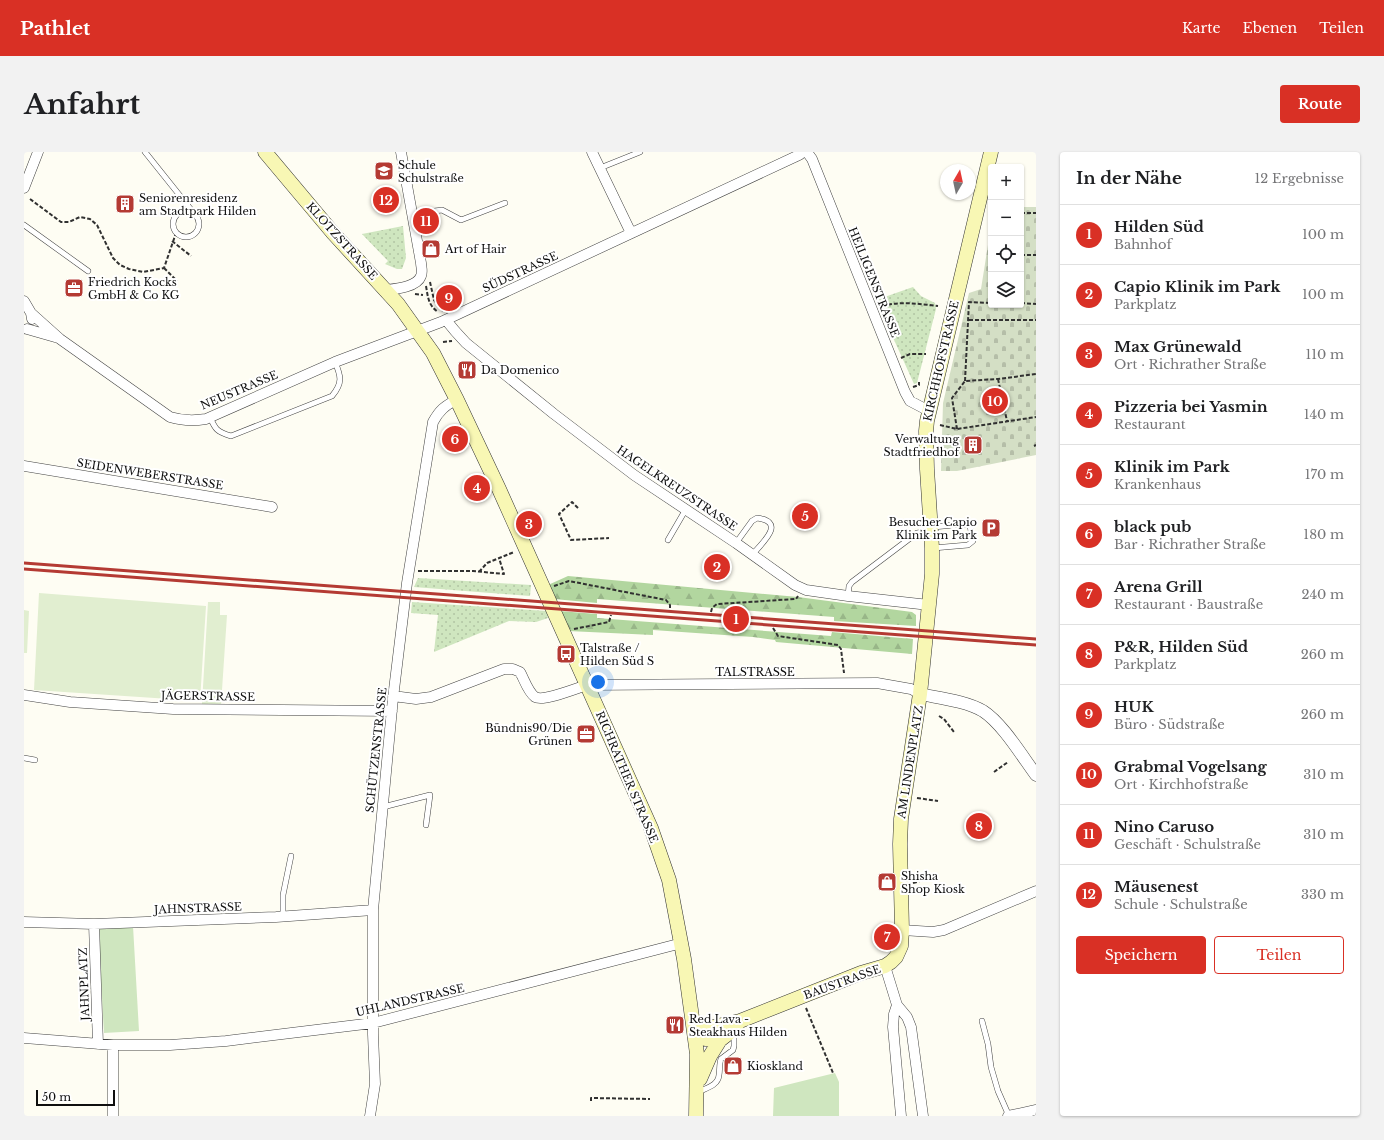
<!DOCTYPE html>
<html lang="de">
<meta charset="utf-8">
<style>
body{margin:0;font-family:"Libre Baskerville",serif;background:#f2f2f2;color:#202124}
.controls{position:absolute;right:12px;top:12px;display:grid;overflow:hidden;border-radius:4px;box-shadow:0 1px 3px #0004}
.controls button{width:36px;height:36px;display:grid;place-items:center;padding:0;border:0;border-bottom:1px solid #e0e0e0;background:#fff;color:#202124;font:20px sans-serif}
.compass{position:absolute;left:916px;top:12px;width:36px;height:36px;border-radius:50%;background:#fff;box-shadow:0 1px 3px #0004;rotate:9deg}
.scale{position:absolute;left:12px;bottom:10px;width:79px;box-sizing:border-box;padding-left:4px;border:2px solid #0f0f0f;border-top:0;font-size:11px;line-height:14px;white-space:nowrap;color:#0f0f0f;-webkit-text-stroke:3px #fff;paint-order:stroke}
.you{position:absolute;left:574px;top:530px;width:14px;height:14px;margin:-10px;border:3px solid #fff;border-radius:50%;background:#1a73e8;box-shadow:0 0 0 6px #1a73e833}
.badge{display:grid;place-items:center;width:26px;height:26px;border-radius:50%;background:#d93025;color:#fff;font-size:13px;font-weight:700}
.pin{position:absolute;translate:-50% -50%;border:2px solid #fff;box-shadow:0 1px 4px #0006}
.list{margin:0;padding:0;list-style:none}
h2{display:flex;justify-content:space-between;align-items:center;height:52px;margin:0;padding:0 16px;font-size:17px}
h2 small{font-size:13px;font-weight:400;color:#757577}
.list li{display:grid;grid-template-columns:26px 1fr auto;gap:12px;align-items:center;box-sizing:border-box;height:60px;padding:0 16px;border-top:1px solid #e0e0e0}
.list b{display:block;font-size:15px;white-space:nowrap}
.list p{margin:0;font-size:13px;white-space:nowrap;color:#757577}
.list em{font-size:13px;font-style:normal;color:#757577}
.actions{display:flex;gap:8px;padding:12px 16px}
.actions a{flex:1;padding:9px 0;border:1px solid #d93025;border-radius:4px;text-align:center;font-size:14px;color:#d93025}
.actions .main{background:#d93025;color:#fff}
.icon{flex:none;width:22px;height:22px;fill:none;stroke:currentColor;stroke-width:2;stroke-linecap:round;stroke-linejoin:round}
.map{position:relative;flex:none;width:1012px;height:964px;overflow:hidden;border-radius:4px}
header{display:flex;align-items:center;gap:24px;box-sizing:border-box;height:56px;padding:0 20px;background:#d93025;color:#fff}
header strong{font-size:19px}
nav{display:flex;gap:22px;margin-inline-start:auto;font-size:14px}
.intro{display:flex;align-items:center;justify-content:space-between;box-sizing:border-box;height:96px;padding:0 24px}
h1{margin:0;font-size:28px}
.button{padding:10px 18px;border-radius:4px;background:#d93025;color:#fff;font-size:14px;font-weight:700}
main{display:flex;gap:24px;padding:0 24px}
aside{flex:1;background:#fff;border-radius:4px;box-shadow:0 1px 3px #0004}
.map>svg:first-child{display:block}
.grass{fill:url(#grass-dots)}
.forest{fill:url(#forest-firs)}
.cemetery{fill:url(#cemetery-stones)}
.park{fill:#cfe6bf}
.pitch{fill:#e1eed0}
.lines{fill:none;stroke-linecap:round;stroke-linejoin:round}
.service-casing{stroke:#424242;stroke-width:6}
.minor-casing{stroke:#424242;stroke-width:11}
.tertiary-casing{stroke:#424242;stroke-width:13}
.secondary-casing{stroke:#313131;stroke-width:15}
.path{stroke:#313131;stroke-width:2;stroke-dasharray:4 2;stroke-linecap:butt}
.service{stroke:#fff;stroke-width:5}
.minor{stroke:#fff;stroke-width:10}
.tertiary{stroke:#fff;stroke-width:12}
.secondary{stroke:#f8f7b4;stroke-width:14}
.rail{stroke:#b43a33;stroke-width:3}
.labels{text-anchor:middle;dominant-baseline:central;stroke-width:4;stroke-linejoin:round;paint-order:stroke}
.poi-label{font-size:11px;fill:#0f0f0f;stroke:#fff;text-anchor:start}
.street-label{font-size:11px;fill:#0f0f0f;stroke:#fff}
</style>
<header>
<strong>Pathlet</strong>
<nav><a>Karte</a><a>Ebenen</a><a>Teilen</a></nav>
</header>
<div class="intro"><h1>Anfahrt</h1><a class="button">Route</a></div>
<main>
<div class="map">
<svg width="1012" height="964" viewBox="0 0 1012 964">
<defs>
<pattern id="grass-dots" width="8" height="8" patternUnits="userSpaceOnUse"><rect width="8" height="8" fill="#cfe6bf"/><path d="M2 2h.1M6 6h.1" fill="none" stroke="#b1c4a3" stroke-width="1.8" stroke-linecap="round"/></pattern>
<pattern id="forest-firs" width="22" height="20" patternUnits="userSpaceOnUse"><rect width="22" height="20" fill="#b2d69f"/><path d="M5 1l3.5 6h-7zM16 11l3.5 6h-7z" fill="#98b688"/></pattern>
<pattern id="cemetery-stones" width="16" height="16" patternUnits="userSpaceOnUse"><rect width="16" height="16" fill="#d4dfc5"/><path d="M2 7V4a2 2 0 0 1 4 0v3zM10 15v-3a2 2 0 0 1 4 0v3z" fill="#b5bea8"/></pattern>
</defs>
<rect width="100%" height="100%" fill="#fefdf3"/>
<!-- grass -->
<path class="grass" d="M379,74L382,106L378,117H373L361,112L364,109L338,82Z
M889,135L897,144L911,151L912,157L893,231L890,232L852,148Z
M394,426L507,433L506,444L390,435Z
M388,450L523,459L524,466L512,470L485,469L410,500L414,463L387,461Z"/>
<!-- forest -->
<path class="forest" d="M544,424L774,445L888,460L892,463V474L810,469V465L573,447V451L530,447L524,433Z
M535,459L573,462V466L807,484L808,480L889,487L888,502L752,490L751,488L729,485L629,478V483L544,479Z"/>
<!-- cemetery -->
<path class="cemetery" d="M997,55H1012V303L933,319H917L919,251L945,141L957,137L967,74V153H997Z"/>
<!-- park -->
<path class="park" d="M109,774L115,879L80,881L74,776Z
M811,921L815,930V964H749L750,936Z"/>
<!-- pitch -->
<path class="pitch" d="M15,441L182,454L176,549L10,538Z
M184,450H196V463H203L197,553L178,552Z
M0,458L5,459L3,501H0Z"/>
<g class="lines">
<defs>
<path id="service" d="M121,0L169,60
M576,16L616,0
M149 72a13 13 0 1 1 26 0a13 13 0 1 1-26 0Z
M388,62L418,58L437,68L481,51
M0,73L64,119
M186,265C191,277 193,280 207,284L308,244C319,231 317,224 311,210
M909,375L941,372L946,374L949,389L944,393L909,396
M644,388L662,357
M712,391L728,369L733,366C763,370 738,391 728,403
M824,444L825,434L828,430L893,381L907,379
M0,606L11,608
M359,655L406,643L402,673
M259,764V743L267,704
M958,869L964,892L967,915L974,939L985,964
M674,940C682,936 694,934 695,923C696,918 695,912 697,907L709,898L710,894V881"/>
<path id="minor" d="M568,0L607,81
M783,0L788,7L881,240L886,249L905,259
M0,36L14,0
M362,138C372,137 393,135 397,124C399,120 397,114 397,111L377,0
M0,149L7,161L8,167
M7,161L36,187L146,265C159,269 169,269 182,267L311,210L417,170L775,3L779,0
M422,168L431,179L442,191L530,262L610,323L712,391L771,433L782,438L824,444L905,453
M3,177L31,185
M0,314L248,355
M0,543L46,550L149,557L368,559
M369,544L392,547L407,545L480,517H489L496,520C500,527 504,540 511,545C519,550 553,536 563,533L853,531L887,537L896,542
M0,770L70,772L252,765L349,758
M70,772L74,892
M878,778L909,780L920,778L1012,739
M861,814L873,853L883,865L887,875L899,964
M873,853L870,862L869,875L877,964
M0,886L89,893H146L202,889L349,871L658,791
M89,964V893
M346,964L351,932L349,882V758L369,546L383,431L409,270C415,259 421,253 433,248
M984,964L1012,958"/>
<path id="tertiary" d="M896,542C915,546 942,549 959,559C978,571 998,604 1012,623"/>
<path id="secondary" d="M241,0L309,81L374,152L409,201L433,248L475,337L627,676L645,728L660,807L673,902L672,964
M671,879L716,869L837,821L861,814L867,810L872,805L877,794L878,778L876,692L877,667L896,542L908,422V396L903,317L902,279L903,269L967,0
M671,879L682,887L696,888L705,881L716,869
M676,927L686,904L696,888"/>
</defs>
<!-- service casing -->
<use href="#service" class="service-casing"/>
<!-- minor casing -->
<use href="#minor" class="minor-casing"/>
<!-- tertiary casing -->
<use href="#tertiary" class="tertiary-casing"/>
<!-- secondary casing -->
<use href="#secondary" class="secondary-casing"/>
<!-- path -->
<path class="path" d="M6,47L37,70H45L56,65L66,67L73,73L89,106L96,113L105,117L119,120L140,116L152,81
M997,61H1012
M148,89L167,104
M997,103H1012
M140,116L153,129
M406,130L410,148L419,159
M402,134C404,145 404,153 414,160
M391,142L399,143
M997,151L1012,152
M858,154C877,149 895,152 914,154
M945,168H1012
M419,190L428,189
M877,206L886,202H902
M974,227L983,269
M941,229L945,150L967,151
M889,235L895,233V230
M916,273L933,277L1012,265
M933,277L928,246L941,229L974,227L1012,222
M1010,294L1012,293
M554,356L548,350L535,362L547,388L585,386
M394,419H449L480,422L475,406
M455,420L463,411L490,400
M530,434L545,429L642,448L646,453V457
M687,460L688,456L693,452L772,447L774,444
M749,476L754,484L814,493L817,497L820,521
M550,477L585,470L587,463
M915,564L920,567L930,580
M970,620L984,610
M893,646L914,649
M889,731L907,726
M782,856L809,921
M567,949V946L626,947"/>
<!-- service -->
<use href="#service" class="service"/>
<!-- minor -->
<use href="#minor" class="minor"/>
<!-- tertiary -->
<use href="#tertiary" class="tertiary"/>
<!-- secondary -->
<use href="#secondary" class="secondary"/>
<!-- rail -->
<path class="rail" d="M0,411L1012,487
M0,417L1012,493"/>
</g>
<!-- icons -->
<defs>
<symbol id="school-square" viewBox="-11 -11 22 22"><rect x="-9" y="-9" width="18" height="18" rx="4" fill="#b43a33" stroke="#fff"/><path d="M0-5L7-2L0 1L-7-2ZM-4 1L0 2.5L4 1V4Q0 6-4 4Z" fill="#fff"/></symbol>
<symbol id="building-square" viewBox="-11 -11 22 22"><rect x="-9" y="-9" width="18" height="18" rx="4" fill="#b43a33" stroke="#fff"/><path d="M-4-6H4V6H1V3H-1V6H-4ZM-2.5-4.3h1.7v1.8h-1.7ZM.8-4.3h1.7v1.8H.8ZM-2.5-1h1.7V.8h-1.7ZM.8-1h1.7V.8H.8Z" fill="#fff"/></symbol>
<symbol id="shop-square" viewBox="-11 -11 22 22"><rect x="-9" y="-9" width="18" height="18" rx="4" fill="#b43a33" stroke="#fff"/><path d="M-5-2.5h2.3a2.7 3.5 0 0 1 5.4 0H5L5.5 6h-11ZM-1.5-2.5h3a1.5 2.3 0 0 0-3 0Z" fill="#fff"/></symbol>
<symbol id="office-square" viewBox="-11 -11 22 22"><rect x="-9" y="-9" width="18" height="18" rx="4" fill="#b43a33" stroke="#fff"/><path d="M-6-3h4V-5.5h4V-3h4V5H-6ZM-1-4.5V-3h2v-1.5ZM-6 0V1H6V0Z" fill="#fff"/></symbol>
<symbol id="restaurant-square" viewBox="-11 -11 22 22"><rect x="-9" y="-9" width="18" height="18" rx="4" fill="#b43a33" stroke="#fff"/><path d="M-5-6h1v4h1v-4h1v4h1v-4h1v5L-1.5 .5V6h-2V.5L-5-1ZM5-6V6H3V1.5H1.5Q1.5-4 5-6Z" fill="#fff"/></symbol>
<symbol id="parking-square" viewBox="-11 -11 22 22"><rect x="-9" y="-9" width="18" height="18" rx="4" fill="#b43a33" stroke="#fff"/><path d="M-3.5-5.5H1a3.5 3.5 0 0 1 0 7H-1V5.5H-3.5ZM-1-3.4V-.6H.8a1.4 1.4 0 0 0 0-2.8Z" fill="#fff"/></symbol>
<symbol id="bus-square" viewBox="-11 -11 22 22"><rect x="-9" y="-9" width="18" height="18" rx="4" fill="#b43a33" stroke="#fff"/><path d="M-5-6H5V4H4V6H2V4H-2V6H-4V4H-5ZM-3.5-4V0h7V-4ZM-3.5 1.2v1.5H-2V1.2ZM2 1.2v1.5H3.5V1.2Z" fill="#fff"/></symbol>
</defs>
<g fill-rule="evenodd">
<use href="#school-square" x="349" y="8" width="22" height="22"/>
<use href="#building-square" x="90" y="41" width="22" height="22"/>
<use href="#shop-square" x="396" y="86" width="22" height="22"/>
<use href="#office-square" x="39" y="125" width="22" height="22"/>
<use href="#restaurant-square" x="432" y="207" width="22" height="22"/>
<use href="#building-square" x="938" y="282" width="22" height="22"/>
<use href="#parking-square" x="956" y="365" width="22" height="22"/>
<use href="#bus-square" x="531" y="491" width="22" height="22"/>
<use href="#office-square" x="551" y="571" width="22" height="22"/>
<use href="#shop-square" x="852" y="719" width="22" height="22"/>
<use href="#restaurant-square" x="640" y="862" width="22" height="22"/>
<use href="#shop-square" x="698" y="903" width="22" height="22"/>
</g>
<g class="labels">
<!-- poi labels -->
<g class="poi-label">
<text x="374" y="13">Schule<tspan x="374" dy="13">Schulstraße</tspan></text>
<text x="115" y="46">Seniorenresidenz<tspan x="115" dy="13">am Stadtpark Hilden</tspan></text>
<text x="421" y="97">Art of Hair</text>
<text x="64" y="130">Friedrich Kocks<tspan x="64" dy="13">GmbH &amp; Co KG</tspan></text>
<text x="457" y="218">Da Domenico</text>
<text x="935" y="287" text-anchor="end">Verwaltung<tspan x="935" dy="13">Stadtfriedhof</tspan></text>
<text x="953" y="370" text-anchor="end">Besucher Capio<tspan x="953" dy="13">Klinik im Park</tspan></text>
<text x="556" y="496">Talstraße /<tspan x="556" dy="13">Hilden Süd S</tspan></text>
<text x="548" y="576" text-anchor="end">Bündnis90/Die<tspan x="548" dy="13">Grünen</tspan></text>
<text x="877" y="724">Shisha<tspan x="877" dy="13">Shop Kiosk</tspan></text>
<text x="665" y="867">Red Lava -<tspan x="665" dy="13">Steakhaus Hilden</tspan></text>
<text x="723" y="914">Kioskland</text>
</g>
<!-- street labels -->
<g class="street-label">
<text transform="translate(318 89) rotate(48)">KLOTZSTRASSE</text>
<text transform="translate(496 120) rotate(-25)">SÜDSTRASSE</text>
<text transform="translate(850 130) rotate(68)">HEILIGENSTRASSE</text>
<text transform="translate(917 209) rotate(-77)">KIRCHHOFSTRASSE</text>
<text transform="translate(215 238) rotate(-23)">NEUSTRASSE</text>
<text transform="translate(126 322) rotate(9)">SEIDENWEBERSTRASSE</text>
<text transform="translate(653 336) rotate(34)">HAGELKREUZSTRASSE</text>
<text x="731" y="520">TALSTRASSE</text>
<text transform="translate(184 544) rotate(1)">JÄGERSTRASSE</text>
<text transform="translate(352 598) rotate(-84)">SCHÜTZENSTRASSE</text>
<text transform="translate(886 610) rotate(-81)">AM LINDENPLATZ</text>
<text transform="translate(603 625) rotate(67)">RICHRATHER STRASSE</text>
<text transform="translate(174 756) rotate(-2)">JAHNSTRASSE</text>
<text transform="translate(818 830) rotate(-20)">BAUSTRASSE</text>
<text transform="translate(60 832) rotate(-92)">JAHNPLATZ</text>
<text transform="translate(386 848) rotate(-13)">UHLANDSTRASSE</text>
</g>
</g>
</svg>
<div class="controls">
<button>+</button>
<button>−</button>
<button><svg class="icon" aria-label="locate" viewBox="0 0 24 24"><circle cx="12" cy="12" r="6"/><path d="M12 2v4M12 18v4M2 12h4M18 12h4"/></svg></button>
<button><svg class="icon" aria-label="layers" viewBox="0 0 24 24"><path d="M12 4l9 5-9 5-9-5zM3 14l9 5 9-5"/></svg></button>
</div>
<svg class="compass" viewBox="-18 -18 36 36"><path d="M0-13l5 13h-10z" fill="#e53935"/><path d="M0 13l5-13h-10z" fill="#757577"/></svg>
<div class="scale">50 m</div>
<div class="you"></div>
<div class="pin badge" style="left:712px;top:467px">1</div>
<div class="pin badge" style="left:693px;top:415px">2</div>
<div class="pin badge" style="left:505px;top:372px">3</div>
<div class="pin badge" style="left:453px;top:336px">4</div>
<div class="pin badge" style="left:781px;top:364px">5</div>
<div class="pin badge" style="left:431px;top:287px">6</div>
<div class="pin badge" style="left:863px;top:785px">7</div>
<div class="pin badge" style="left:955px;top:674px">8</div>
<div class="pin badge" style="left:425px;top:146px">9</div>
<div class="pin badge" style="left:971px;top:249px">10</div>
<div class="pin badge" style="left:402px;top:69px">11</div>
<div class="pin badge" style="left:362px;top:48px">12</div>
</div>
<aside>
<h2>In der Nähe<small>12 Ergebnisse</small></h2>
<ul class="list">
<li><span class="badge">1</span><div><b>Hilden Süd</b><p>Bahnhof</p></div><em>100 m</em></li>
<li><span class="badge">2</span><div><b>Capio Klinik im Park</b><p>Parkplatz</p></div><em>100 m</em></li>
<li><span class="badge">3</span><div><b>Max Grünewald</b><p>Ort · Richrather Straße</p></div><em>110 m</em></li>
<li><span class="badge">4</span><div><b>Pizzeria bei Yasmin</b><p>Restaurant</p></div><em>140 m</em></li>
<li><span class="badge">5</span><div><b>Klinik im Park</b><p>Krankenhaus</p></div><em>170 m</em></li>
<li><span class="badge">6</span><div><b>black pub</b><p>Bar · Richrather Straße</p></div><em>180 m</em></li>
<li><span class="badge">7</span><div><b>Arena Grill</b><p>Restaurant · Baustraße</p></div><em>240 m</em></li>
<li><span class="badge">8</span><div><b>P&amp;R, Hilden Süd</b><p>Parkplatz</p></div><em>260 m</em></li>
<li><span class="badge">9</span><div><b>HUK</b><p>Büro · Südstraße</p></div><em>260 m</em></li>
<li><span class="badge">10</span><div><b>Grabmal Vogelsang</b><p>Ort · Kirchhofstraße</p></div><em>310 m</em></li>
<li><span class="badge">11</span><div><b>Nino Caruso</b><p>Geschäft · Schulstraße</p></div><em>310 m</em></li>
<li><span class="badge">12</span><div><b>Mäusenest</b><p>Schule · Schulstraße</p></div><em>330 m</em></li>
</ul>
<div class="actions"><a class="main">Speichern</a><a>Teilen</a></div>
</aside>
</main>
